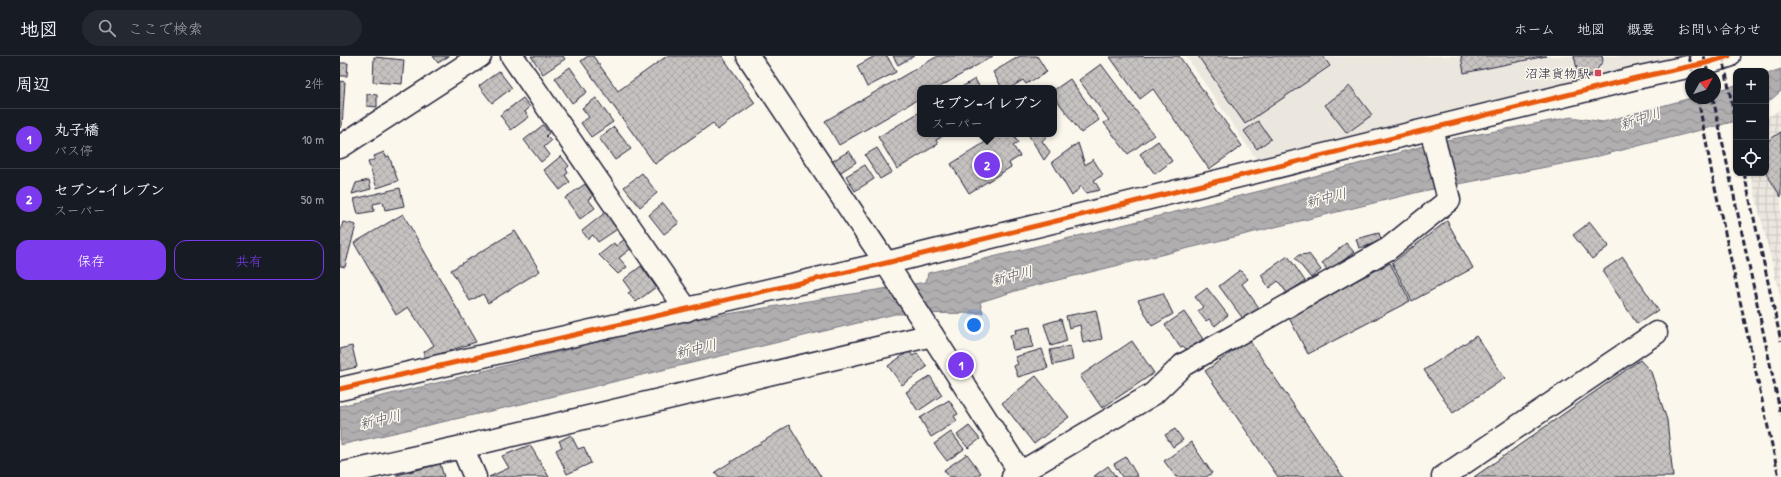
<!DOCTYPE html>
<html lang="ja">
<meta charset="utf-8">
<style>
body{margin:0;font-family:"Patrick Hand","Klee One",sans-serif;background:#242831;color:#f1f3f6}
.controls{position:absolute;right:12px;top:12px;display:grid;overflow:hidden;border-radius:8px;box-shadow:0 1px 3px #0004}
.controls button{width:36px;height:36px;display:grid;place-items:center;padding:0;border:0;border-bottom:1px solid #363941;background:#171b24;color:#f1f3f6;font:20px sans-serif}
.compass{position:absolute;left:1345px;top:12px;width:36px;height:36px;border-radius:50%;background:#171b24;box-shadow:0 1px 3px #0004;rotate:50deg}
.you{position:absolute;left:634px;top:269px;width:14px;height:14px;margin:-10px;border:3px solid #fff;border-radius:50%;background:#1a73e8;box-shadow:0 0 0 6px #1a73e833}
.badge{display:grid;place-items:center;width:26px;height:26px;border-radius:50%;background:#7c3aed;color:#fff;font-size:13px;font-weight:700}
.pin{position:absolute;translate:-50% -50%;border:2px solid #fff;box-shadow:0 1px 4px #0006}
.popup{position:absolute;left:577px;top:29px;width:140px;height:52px;box-sizing:border-box;display:grid;place-content:center;border-radius:8px;background:#171b24;filter:drop-shadow(0 1px 3px #0005);font-size:13px;white-space:nowrap;color:#9ea1a6}
.popup b{font-size:15px;color:#f1f3f6}
.popup::after{content:'';position:absolute;left:50%;top:100%;margin-left:-8px;border:8px solid transparent;border-top-color:#171b24}
.list{margin:0;padding:0;list-style:none}
h2{display:flex;justify-content:space-between;align-items:center;height:52px;margin:0;padding:0 16px;font-size:17px}
h2 small{font-size:13px;font-weight:400;color:#9ea1a6}
.list li{display:grid;grid-template-columns:26px 1fr auto;gap:12px;align-items:center;box-sizing:border-box;height:60px;padding:0 16px;border-top:1px solid #363941}
.list b{display:block;font-size:15px;white-space:nowrap}
.list p{margin:0;font-size:13px;white-space:nowrap;color:#9ea1a6}
.list em{font-size:13px;font-style:normal;color:#9ea1a6}
.actions{display:flex;gap:8px;padding:12px 16px}
.actions a{flex:1;padding:9px 0;border:1px solid #7c3aed;border-radius:12px;text-align:center;font-size:14px;color:#7c3aed}
.actions .main{background:#7c3aed;color:#fff}
.icon{flex:none;width:22px;height:22px;fill:none;stroke:currentColor;stroke-width:2;stroke-linecap:round;stroke-linejoin:round}
.map{position:relative;flex:none;width:1441px;height:421px;overflow:hidden}
header{display:flex;align-items:center;gap:24px;box-sizing:border-box;height:56px;padding:0 20px;background:#171b24;border-bottom:1px solid #363941}
header strong{font-size:19px}
nav{display:flex;gap:22px;margin-inline-start:auto;font-size:14px}
.search{width:280px;height:36px;background:#242831;display:flex;align-items:center;gap:10px;box-sizing:border-box;padding:0 14px;border-radius:22px;color:#9ea1a6;font-size:15px}
main{display:flex}
aside{flex:1;background:#171b24}
.map>svg:first-child{display:block}
.built{fill:#ebe7df}
.industrial{fill:url(#industrial-grid)}
.water{fill:url(#water-waves);stroke:#787681}
.building{fill:url(#building-cross-hatch);stroke:#22223b}
.lines{fill:none;stroke-linecap:round;stroke-linejoin:round}
.minor-casing{stroke:#22223b;stroke-width:25}
.tertiary-casing{stroke:#22223b;stroke-width:25}
.minor{stroke:#fbf7ec;stroke-width:22}
.tertiary{stroke:#fbf7ec;stroke-width:22}
.rail{stroke:#22223b;stroke-width:3;stroke-dasharray:6 3;stroke-linecap:butt}
.cycleway-casing{stroke:#fbf7ec;stroke-width:8}
.cycleway{stroke:#e8590c;stroke-width:5}
.poi-dot{fill:#d1495b;stroke:#fbf7ec;stroke-width:1.5}
.labels{text-anchor:middle;dominant-baseline:central;stroke-width:3;stroke-linejoin:round;paint-order:stroke}
.poi-label{font-size:13px;fill:#22223b;stroke:#fbf7ec;text-anchor:end}
.water-label{font-size:14px;font-style:italic;fill:#545364;stroke:#fbf7ec}
</style>
<header>
<strong>地図</strong>
<div class="search"><svg class="icon" aria-label="search" viewBox="0 0 24 24"><circle cx="10" cy="10" r="6"/><path d="M15 15l6 6"/></svg>ここで検索</div>
<nav><a>ホーム</a><a>地図</a><a>概要</a><a>お問い合わせ</a></nav>
</header>
<main>
<aside>
<h2>周辺<small>2件</small></h2>
<ul class="list">
<li><span class="badge">1</span><div><b>丸子橋</b><p>バス停</p></div><em>10 m</em></li>
<li><span class="badge">2</span><div><b>セブン-イレブン</b><p>スーパー</p></div><em>50 m</em></li>
</ul>
<div class="actions"><a class="main">保存</a><a>共有</a></div>
</aside>
<div class="map">
<svg width="1441" height="421" viewBox="0 0 1441 421">
<defs>
<pattern id="industrial-grid" width="8" height="8" patternUnits="userSpaceOnUse"><rect width="8" height="8" fill="#ebe7df"/><path d="M0 4h8M4 0v8" fill="none" stroke="#c9c6c0"/></pattern>
<pattern id="water-waves" width="16" height="10" patternUnits="userSpaceOnUse"><rect width="16" height="10" fill="#b1aeb0"/><path d="M0 5q4-4 8 0t8 0" fill="none" stroke="#908d90"/></pattern>
<pattern id="building-cross-hatch" width="8" height="8" patternUnits="userSpaceOnUse"><rect width="8" height="8" fill="#c6c2c0"/><path d="M0 0l8 8M0 8l8-8" fill="none" stroke="#aaa6a6"/></pattern>
</defs>
<rect width="100%" height="100%" fill="#fbf7ec"/>
<filter id="ink" filterUnits="userSpaceOnUse"><feTurbulence type="fractalNoise" baseFrequency=".025" numOctaves="2"/><feDisplacementMap in="SourceGraphic" scale="8" xChannelSelector="R" yChannelSelector="G"/><feConvolveMatrix kernelMatrix="1 2 1 2 8 2 1 2 1" color-interpolation-filters="sRGB"/></filter>
<g filter="url(#ink)">
<!-- built -->
<path class="built" d="M846,0H1340L917,104Z"/>
<!-- industrial -->
<path class="industrial" d="M1441,53V244L1410,117H1426V62Z"/>
<!-- water -->
<path class="water" d="M1441,13V35L1426,48V18Z
M1396,29V65L1247,103L1083,135L685,232L640,246L643,257L555,258L173,350L0,389V350L89,329L332,267L586,226L588,217L924,134L1101,85L1232,61L1263,66L1351,42H1375V35Z"/>
<!-- building -->
<path class="building" d="M93,0H109L98,7Z
M191,0H223L225,3L203,18Z
M248,0H253L278,35L327,0H382L415,47L377,74L373,67L315,108L241,5Z
M535,0H547L556,16L527,31L517,10Z
M553,0H574L558,9Z
M598,0H653L598,32H580V42L499,89L485,65Z
M680,0H697L707,16L686,28L683,24L670,32H662L653,16Z
M839,0L902,90L869,113L813,33L800,43L770,1Z
M858,0H983L990,10L905,68Z
M1121,0H1206L1124,17Z
M1234,0H1262L1263,5L1254,18L1239,21Z
M34,1L64,4L62,28L33,26Z
M0,7H8L7,20H0Z
M761,8L814,79L788,98L764,67L769,64L739,24Z
M230,11L247,36L232,47L215,22Z
M159,15L172,32L152,47L139,30Z
M635,23L640,32H620Z
M730,23L759,64L741,77L714,40V34Z
M0,25L5,26L2,70L0,72Z
M1010,30L1032,59L1007,77L985,49Z
M27,38L37,39V51L27,50Z
M183,42L190,51L185,56L189,61L171,74L160,59Z
M256,42L273,66L251,81L241,67L249,61L242,52Z
M580,56V78H606L596,84L598,88L557,113L538,81Z
M918,65L931,83L917,93L904,75Z
M203,69L209,77L206,80L211,85L204,91L210,99L201,106L184,84Z
M274,71L291,93L275,104L259,82Z
M1441,76V141L1426,117V86Z
M658,78H673L678,87L673,90L680,100L669,107L671,111L629,137L611,108Z
M688,78H709L702,85L710,96L704,104Z
M818,85L832,105L815,118L800,98Z
M738,87L745,109L753,103L763,119L754,124L760,134L746,137L741,130L732,140L712,106Z
M537,92L552,116L540,123L525,99Z
M509,95L516,106L498,118L491,106Z
M44,96L46,101L49,100L58,125L37,132L28,106L35,103L34,100Z
M221,100L229,110L226,113L228,117L225,119L230,126L220,134L204,114Z
M525,109L534,123L515,135L506,120Z
M302,117L317,137L300,151L284,131Z
M29,124L31,133L12,138L16,127Z
M245,128L253,140L248,143L255,152L240,163L225,142Z
M60,132L64,150L45,154L43,146L33,148L34,155L18,158L14,143Z
M323,147L339,167L324,178L309,159Z
M266,156L279,172L258,186L253,179L248,183L242,175Z
M63,158L136,286L84,303V296L94,289L68,251L56,259L14,187Z
M1107,165L1133,212L1072,245L1052,207Z
M3,166L16,169L5,211L0,210V176Z
M1250,166L1269,190L1252,203L1233,179Z
M175,175L200,215L148,247L143,238L130,245L111,214Z
M1039,177L1042,186L1019,192L1016,183Z
M286,182L293,191L279,202L287,211L278,218L259,199L274,187L276,190Z
M1006,187L1014,196L989,216L982,207Z
M969,198L981,214L971,222L955,202L959,199Z
M948,200L965,225L947,237L938,225L929,232L921,219Z
M1283,201L1318,254L1297,268L1262,215Z
M1050,207L1070,245L968,298L948,260Z
M301,210L316,231L296,246L288,237L291,235L283,224Z
M900,214L908,223L902,228L920,253L904,264L879,230Z
M867,232L888,259L875,270L869,263L866,265L858,255L863,251L855,241Z
M823,237L833,258L812,270L798,244Z
M756,254L762,283L743,287L740,269L729,272L726,260Z
M844,256L863,283L847,294L843,290L840,291L825,269Z
M721,263L727,285L711,290L704,268Z
M690,271L693,291L673,294L670,279L676,278L675,274Z
M1136,280L1165,322L1113,357L1084,314Z
M909,284L1003,421H938L865,315Z
M792,285L814,317L762,352L740,320Z
M12,290L17,311L0,315V293Z
M730,290L733,304L713,309L710,294Z
M702,293L708,312L678,321L674,310L678,308L675,301Z
M569,295L573,300L577,297L587,311L562,329L548,310Z
M1300,304L1311,316L1327,364L1333,421H1134Z
M590,320L602,339L578,355L566,336Z
M696,320L729,361L694,388L662,347Z
M609,344L618,358L614,360L617,365L591,381L580,362Z
M449,369L481,421H379L375,416Z
M629,370L640,383L628,392L617,379Z
M835,373L843,384L833,391L825,379Z
M611,376L624,393L607,405L594,388Z
M231,379L238,393L244,391L251,407L227,418L216,394L222,391L219,385Z
M851,386L872,417L866,421H836L824,405Z
M190,389L209,421H149L169,412L162,400Z
M627,398L641,417L635,421H609L604,414Z
M786,401L798,421H782L774,408Z
M100,408L104,421H57V419Z
M768,410L776,421H753Z"/>
<g class="lines">
<defs>
<path id="minor" d="M172,0L347,254
M408,0L546,207
M0,91L140,0
M122,391L135,421
M0,418L122,391L592,279
M673,421L813,338L843,309L1048,193L1109,144L1091,73
M1103,421L1316,277"/>
<path id="tertiary" d="M546,207L683,421
M0,333L546,207L1296,22L1366,7L1389,0"/>
</defs>
<!-- minor casing -->
<use href="#minor" class="minor-casing"/>
<!-- tertiary casing -->
<use href="#tertiary" class="tertiary-casing"/>
<!-- minor -->
<use href="#minor" class="minor"/>
<!-- tertiary -->
<use href="#tertiary" class="tertiary"/>
<!-- rail -->
<path class="rail" d="M1349,0L1353,18
M1364,0L1368,18
M1383,0L1396,71
M1358,42L1372,118L1439,421
M1373,42L1441,359
M1404,117L1441,285"/>
<defs>
<path id="cycleway" d="M0,333L546,207L1296,22L1366,7L1389,0"/>
</defs>
<!-- cycleway casing -->
<use href="#cycleway" class="cycleway-casing"/>
<!-- cycleway -->
<use href="#cycleway" class="cycleway"/>
</g>
</g>
<!-- markers -->
<rect class="poi-dot" x="1254" y="13" width="8" height="8" rx="2"/>
<g class="labels">
<!-- poi labels -->
<g class="poi-label">
<text x="1250" y="17">沼津貨物駅</text>
</g>
<!-- water labels -->
<g class="water-label">
<text transform="translate(1300 62) rotate(-18)">新中川</text>
<text transform="translate(986 141) rotate(-14)">新中川</text>
<text transform="translate(672 219) rotate(-14)">新中川</text>
<text transform="translate(356 292) rotate(-13)">新中川</text>
<text transform="translate(40 363) rotate(-13)">新中川</text>
</g>
</g>
</svg>
<div class="controls">
<button>+</button>
<button>−</button>
<button><svg class="icon" aria-label="locate" viewBox="0 0 24 24"><circle cx="12" cy="12" r="6"/><path d="M12 2v4M12 18v4M2 12h4M18 12h4"/></svg></button>
</div>
<svg class="compass" viewBox="-18 -18 36 36"><path d="M0-13l5 13h-10z" fill="#e53935"/><path d="M0 13l5-13h-10z" fill="#9ea1a6"/></svg>
<div class="you"></div>
<div class="pin badge" style="left:621px;top:309px">1</div>
<div class="pin badge" style="left:647px;top:109px">2</div>
<div class="popup"><b>セブン-イレブン</b>スーパー</div>
</div>
</main>
